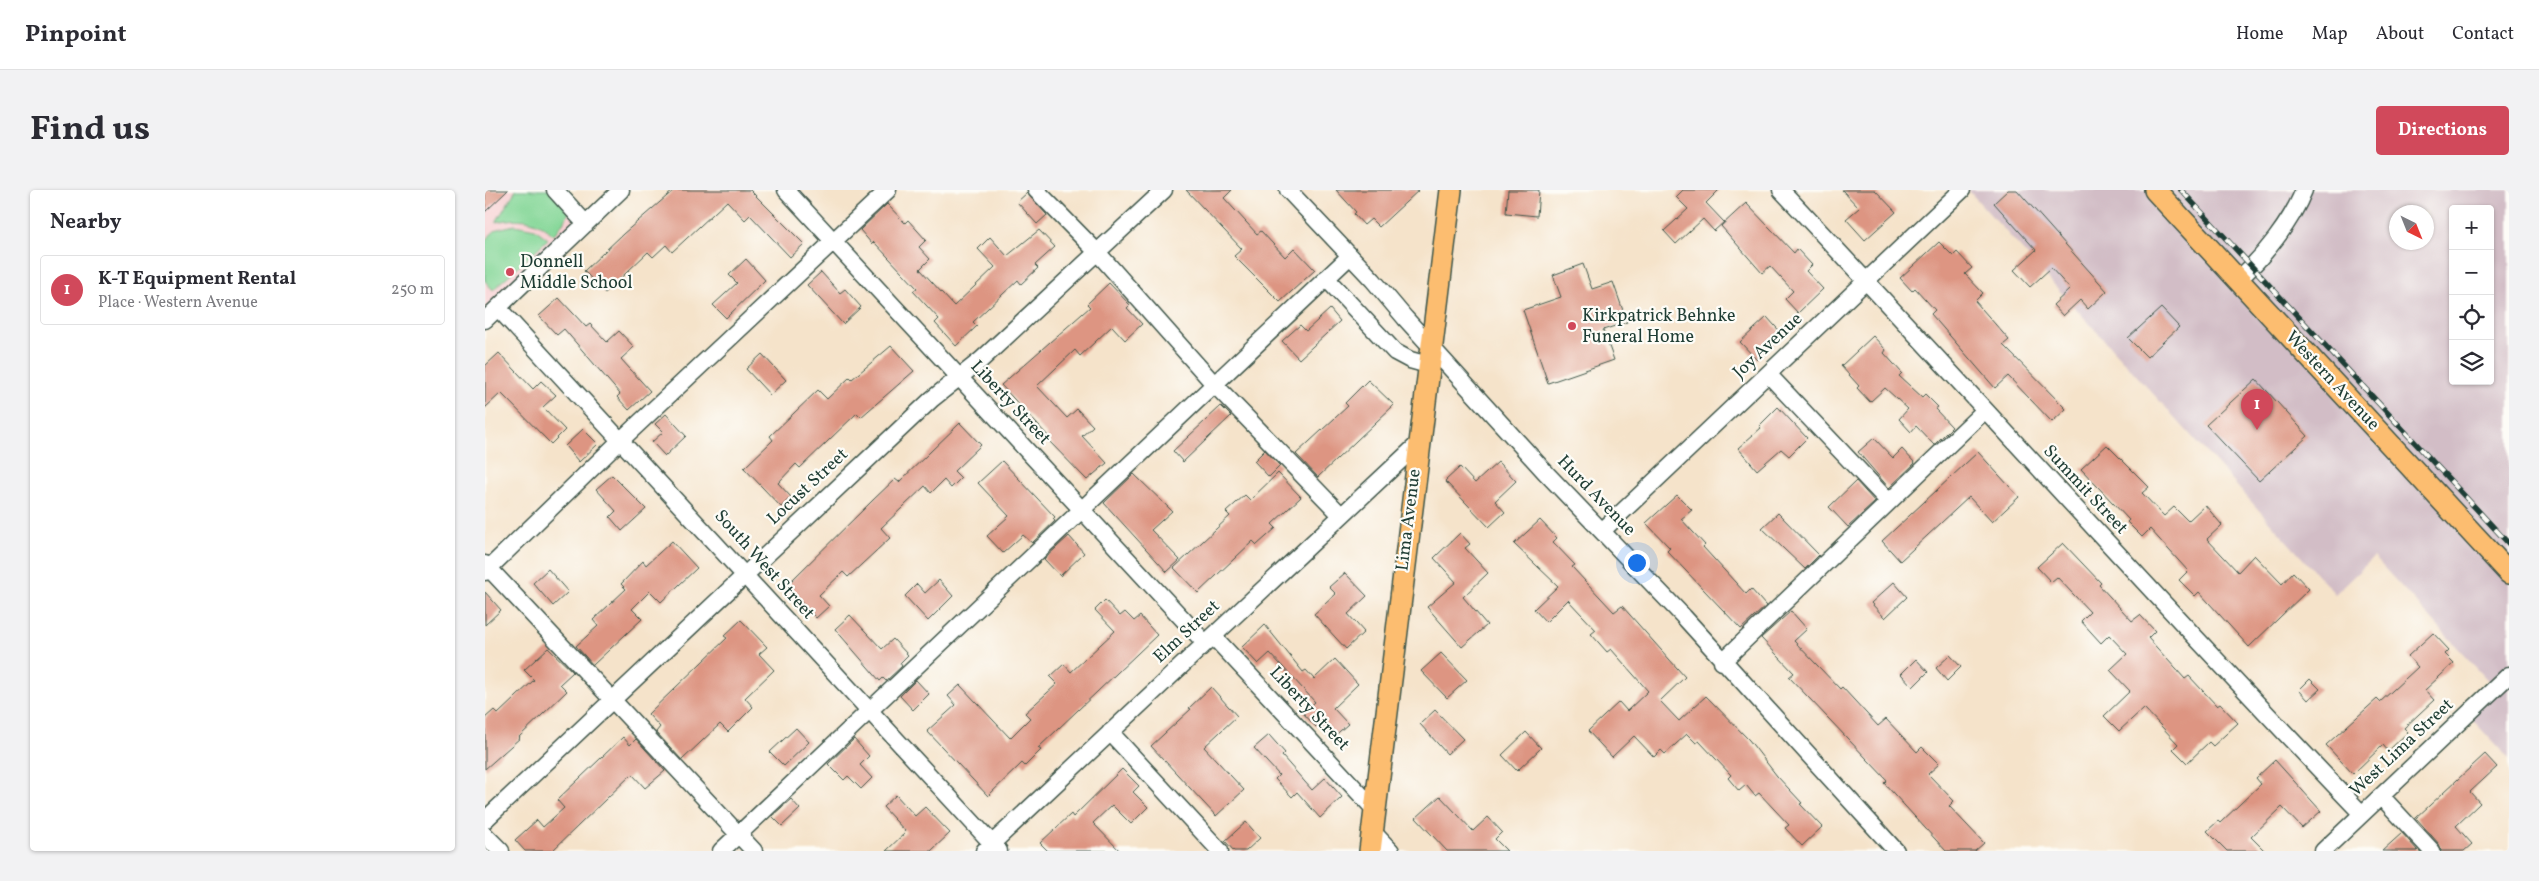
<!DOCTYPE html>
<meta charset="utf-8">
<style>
body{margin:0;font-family:Vollkorn,serif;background:#f2f2f3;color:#2b2b33}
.controls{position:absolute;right:15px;top:15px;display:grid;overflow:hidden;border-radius:5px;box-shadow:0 1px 4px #0004}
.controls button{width:45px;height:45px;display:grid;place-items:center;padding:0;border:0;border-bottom:1px solid #e1e1e2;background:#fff;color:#2b2b33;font:25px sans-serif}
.compass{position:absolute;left:1904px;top:15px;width:45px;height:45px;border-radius:50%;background:#fff;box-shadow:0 1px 4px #0004;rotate:137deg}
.you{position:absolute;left:1151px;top:372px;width:18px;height:18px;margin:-12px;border:4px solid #fff;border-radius:50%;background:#1a73e8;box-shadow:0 0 0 8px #1a73e833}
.badge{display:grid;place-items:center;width:32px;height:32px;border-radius:50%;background:#d1495b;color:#fff;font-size:16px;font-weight:700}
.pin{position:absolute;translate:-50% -41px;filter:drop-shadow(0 1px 2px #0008)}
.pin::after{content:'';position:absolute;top:26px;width:18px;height:15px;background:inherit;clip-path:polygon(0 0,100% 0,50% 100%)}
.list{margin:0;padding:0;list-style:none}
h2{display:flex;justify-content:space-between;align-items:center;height:65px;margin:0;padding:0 20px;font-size:21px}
h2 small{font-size:16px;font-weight:400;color:#7c7c81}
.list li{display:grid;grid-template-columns:32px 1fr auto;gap:15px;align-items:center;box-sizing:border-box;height:70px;margin:0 10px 10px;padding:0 10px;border:1px solid #e1e1e2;border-radius:5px}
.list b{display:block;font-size:19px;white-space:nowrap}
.list p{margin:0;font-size:16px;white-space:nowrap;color:#7c7c81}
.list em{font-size:16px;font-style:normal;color:#7c7c81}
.icon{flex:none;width:28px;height:28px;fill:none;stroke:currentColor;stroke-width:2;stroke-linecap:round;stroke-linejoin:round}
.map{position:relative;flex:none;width:2024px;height:661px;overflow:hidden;border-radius:5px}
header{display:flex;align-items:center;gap:30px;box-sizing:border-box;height:70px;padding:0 25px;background:#fff;border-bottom:1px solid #e1e1e2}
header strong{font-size:24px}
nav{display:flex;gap:28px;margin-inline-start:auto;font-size:18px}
.intro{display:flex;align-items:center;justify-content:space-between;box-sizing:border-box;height:120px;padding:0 30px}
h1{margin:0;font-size:35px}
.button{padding:12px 22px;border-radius:5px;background:#d1495b;color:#fff;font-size:18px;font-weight:700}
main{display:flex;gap:30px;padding:0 30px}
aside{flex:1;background:#fff;border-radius:5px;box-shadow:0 1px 4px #0004}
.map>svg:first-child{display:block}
.built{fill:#f7cfd2}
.industrial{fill:#d2bdc6;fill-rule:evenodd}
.green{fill:#85d798;stroke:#528a66}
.building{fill:#dd9582}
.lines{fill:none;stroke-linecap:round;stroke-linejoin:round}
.minor-casing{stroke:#3f564a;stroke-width:19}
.major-casing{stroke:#3f564a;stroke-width:24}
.minor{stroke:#fff;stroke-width:16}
.major{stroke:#fcbd6f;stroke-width:21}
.rail-casing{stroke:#1f3d34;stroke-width:5.5}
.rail{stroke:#fdfcf7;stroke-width:4;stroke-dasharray:11;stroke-linecap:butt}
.poi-dot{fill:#d1495b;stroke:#fdfcf7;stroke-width:2}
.labels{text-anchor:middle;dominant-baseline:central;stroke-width:4.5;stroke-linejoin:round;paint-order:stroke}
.poi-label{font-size:18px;fill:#1f3d34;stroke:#fdfcf7;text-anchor:start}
.street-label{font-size:18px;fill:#1f3d34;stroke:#fdfcf7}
</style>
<header>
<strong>Pinpoint</strong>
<nav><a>Home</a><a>Map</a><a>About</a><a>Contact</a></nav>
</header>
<div class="intro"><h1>Find us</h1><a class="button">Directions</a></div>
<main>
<aside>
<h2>Nearby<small></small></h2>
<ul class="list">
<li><span class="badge">1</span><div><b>K-T Equipment Rental</b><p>Place · Western Avenue</p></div><em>250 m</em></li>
</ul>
</aside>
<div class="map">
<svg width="2024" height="661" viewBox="0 0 2024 661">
<rect width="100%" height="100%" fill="#fdfcf7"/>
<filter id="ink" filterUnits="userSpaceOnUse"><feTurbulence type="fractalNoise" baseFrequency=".02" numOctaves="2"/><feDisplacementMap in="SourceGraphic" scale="10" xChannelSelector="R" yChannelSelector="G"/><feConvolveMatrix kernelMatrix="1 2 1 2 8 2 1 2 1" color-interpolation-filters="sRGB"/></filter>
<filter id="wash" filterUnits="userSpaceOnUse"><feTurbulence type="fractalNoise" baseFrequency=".0096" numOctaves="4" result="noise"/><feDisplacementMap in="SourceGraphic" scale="20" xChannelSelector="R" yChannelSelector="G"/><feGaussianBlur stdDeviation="1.12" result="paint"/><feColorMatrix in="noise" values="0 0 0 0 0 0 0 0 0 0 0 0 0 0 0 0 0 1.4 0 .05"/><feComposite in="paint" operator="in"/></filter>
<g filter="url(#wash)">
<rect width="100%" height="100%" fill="#f5e3ca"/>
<!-- built -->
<path class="built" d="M0,0H69L101,34L0,130Z"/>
<!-- industrial -->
<path class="industrial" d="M1483,0H2024V569L1982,524L2010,498L1889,367L1850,404ZM1968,19H2005V191H1968ZM1912,22H1942V52H1912Z"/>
<!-- green -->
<path class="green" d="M31,0H64L85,21L74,39L68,45C52,28 33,27 11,32Z
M30,35L50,39L63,49L8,100L0,91V50L12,39Z"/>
<g id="blocks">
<!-- building -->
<path class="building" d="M0,0H23L0,22Z
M189,0H265L319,54L305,67L265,25L260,30L242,11L187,62L181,55L168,67L163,62L120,103L99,81L138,44Z
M701,0H747L739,8L772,44L776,41L800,67L809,58L830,80L795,112L749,66L757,59Z
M851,0H934L894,37L886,29L879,35L869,24L871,22Z
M1023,0H1054L1052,26L1021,23Z
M1198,0H1234L1221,13L1239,32L1229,41L1218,29L1191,54L1179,41L1203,19L1191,7Z
M1357,0H1390L1411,22L1380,50L1361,29L1374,18Z
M1523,0H1532L1622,101L1603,119L1595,110L1578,126L1568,115L1585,99L1566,78L1545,97L1529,80L1551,60L1509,13Z
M542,3L562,25L552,34L532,12Z
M1261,13L1309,63L1312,59L1327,75L1321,81L1338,99L1313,123L1300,109L1308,101L1285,76L1277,83L1236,36Z
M402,14L420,33L423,30L441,50L434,57L445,69L435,79L469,116L510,77L493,59L505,47L522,66L554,40L570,57L550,75L553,78L536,94L533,90L488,132L492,136L471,156L450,133L454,129L428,101L432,98L389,52L387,54L375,40Z
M1454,52L1468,66L1472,62L1487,78L1480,84L1498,103L1490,111L1524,150L1518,155L1581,219L1567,232L1523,186L1510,198L1446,124L1450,120L1430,98L1427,101L1415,88Z
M261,69L280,90L241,128L228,115L252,93L244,85Z
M1098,74L1107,99L1128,92L1142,132L1118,140L1129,170L1063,193L1038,120L1076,107L1068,85Z
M336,82L355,103L360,99L376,117L358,134L322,95Z
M624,93L645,115L642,118L657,134L640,150L627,136L595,166L590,160L552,196L582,228L592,219L608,236L597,246L622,273L602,290L561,248L563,246L516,195L605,117L602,114Z
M74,108L101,137L105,134L122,152L134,141L149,157L136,169L165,201L144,220L132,207L135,204L79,139L72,145L54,126Z
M1676,118L1694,137L1662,167L1643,148Z
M845,119L855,131L814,169L797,151L815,135L821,141Z
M1282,127L1298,145L1272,170L1255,152Z
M1388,146L1401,160L1399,163L1417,183L1414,186L1437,207L1440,204L1453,217L1450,219L1467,237L1449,255L1431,236L1426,242L1414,229L1423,219L1400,198L1385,212L1372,198L1374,196L1356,176Z
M406,156L429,181L376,227L372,223L315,278L311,274L293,293L306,307L296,317L259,278L288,250L285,246L333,200L342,209L365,187L367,189Z
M14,163L48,199L56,191L71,205L58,217L80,240L66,254L16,203L0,218V176Z
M277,164L301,190L285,205L261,179Z
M1771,189L1823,246L1774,291L1721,235Z
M883,190L909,215L833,287L811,264L863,216L860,213Z
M736,216L746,226L698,272L688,261Z
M1293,217L1322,248L1304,266L1296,259L1272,280L1253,258L1276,238L1274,236Z
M181,224L201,246L180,266L167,252L178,242L170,234Z
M475,233L496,255L469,281L476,288L466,298L459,290L446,303L440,296L396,338L405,348L363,387L358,382L334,405L344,416L331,428L301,396L387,311L410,289L414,292Z
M98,239L113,254L94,272L80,256Z
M1389,248L1408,268L1417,259L1430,273L1404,298L1373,262Z
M1622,255L1664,297L1657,303L1679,326L1689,317L1703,331L1720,315L1737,335L1722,349L1753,382L1769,365L1797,394L1808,382L1824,399L1764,457L1714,402L1710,406L1694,390L1703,381L1665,339L1657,347L1642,332L1644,330L1596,279Z
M780,260L795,276L784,287L769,271Z
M1493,262L1534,307L1507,332L1484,307L1415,371L1397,351Z
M517,271L570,327L568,329L570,331L547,353L538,345L518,363L502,346L524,326L493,293Z
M1013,272L1031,291L1010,311L1020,322L1004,337L960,291L975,277L990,293Z
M793,283L816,307L787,334L791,338L772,355L768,351L713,403L689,378L745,326L741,322L760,305L765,310Z
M649,284L687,321L666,340L695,370L682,382L619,313Z
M127,285L161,319L137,341L125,327L131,321L111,299Z
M1371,291L1390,312L1363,337L1344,317Z
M1192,305L1207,320L1196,329L1220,355L1218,357L1261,404L1266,399L1281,416L1256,439L1182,361L1185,358L1161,333Z
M1293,323L1334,365L1320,379L1277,338Z
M1055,330L1072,348L1068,352L1090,375L1087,377L1129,422L1137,416L1200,487L1175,511L1194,531L1221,506L1264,550L1292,586L1317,613L1315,614L1337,637L1317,656L1300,638L1304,635L1274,603L1270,606L1261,595L1254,601L1243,588L1246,585L1214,551L1211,553L1202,544L1180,564L1176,560L1169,567L1149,546L1127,567L1103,541L1134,512L1142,521L1163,501L1126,459L1122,462L1106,444L1111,440L1083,410L1061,432L1049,419L1073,396L1029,354Z
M975,343L985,354L980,358L1003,383L978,407L1002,435L977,457L942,417L971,392L949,368Z
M584,346L599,363L575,386L559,369Z
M187,351L212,378L176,412L165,401L147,419L157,429L108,475L91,456L113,436L108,430L141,399L136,394L158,371L161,375Z
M1578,353L1616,393L1614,395L1647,431L1655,425L1670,441L1663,448L1700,489L1704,486L1732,516L1735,514L1753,533L1728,556L1724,552L1702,573L1688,559L1693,554L1659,518L1634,541L1619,526L1645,501L1625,480L1642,464L1624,445L1616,453L1596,431L1605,422L1572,387L1566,392L1552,377Z
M63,379L83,402L68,416L48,393Z
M860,383L882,406L863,424L879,442L861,459L829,424L851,404L844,397Z
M454,390L468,406L443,431L420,406L432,394L440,403Z
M1409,392L1422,407L1400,428L1386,413Z
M0,402L16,420L0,435Z
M620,410L635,426L640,422L649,431L655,426L672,445L553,558L556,560L540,576L537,573L503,606L442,541L471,515L463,506L475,495L525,548L545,528L540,523L572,494L565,487L579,474L586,482L630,441L610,420Z
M1306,421L1322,439L1309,451L1355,499L1357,497L1393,536L1401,529L1432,562L1437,557L1454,574L1443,584L1469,611L1464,616L1499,653L1490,661H1461L1399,593L1402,590L1304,487L1309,483L1276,448Z
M365,425L397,459L408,449L423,465L415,473L417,476L401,491L398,488L395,491L350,439Z
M256,430L282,457L274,464L289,480L260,508L268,517L243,542L235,534L197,570L171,542L175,537L163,524L242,448L239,446Z
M780,435L818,482L821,480L829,489L850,469L873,494L848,518L863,534L847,548L834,534L831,537L818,523L830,512L785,463L773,474L757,457Z
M1948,443L1964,460L1960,464L1969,473L1940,500L1949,510L1919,538L1923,542L1903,561L1898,555L1868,584L1841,555L1892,509L1895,512L1933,477L1923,466Z
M63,458L88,482L75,494L82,501L34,547L35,548L0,579V528L9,520L13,524L49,490L39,480Z
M956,463L982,490L962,508L936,481Z
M1465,465L1476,477L1462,491L1451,478Z
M1431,469L1443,482L1428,497L1416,484Z
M1825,489L1835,499L1823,510L1814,500Z
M431,490L444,504L428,520L415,506Z
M726,497L752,526L719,557L759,600L731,626L666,556L706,519L704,518Z
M950,520L978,549L962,564L935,534Z
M311,538L324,552L299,576L285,562Z
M1041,542L1056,558L1032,581L1017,565Z
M784,545L800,563L797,566L827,600L840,588L857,607L835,628L812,602L807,607L790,589L794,585L769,558Z
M138,547L145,555L151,549L180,581L160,598L147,584L67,661H40L30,650L52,630L58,637L79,618L72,610Z
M369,549L384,566L375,575L387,588L376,599L363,586L359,590L343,574Z
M2000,564L2012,577L1985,602L1995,613L1971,636L1987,654L1979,661H1957L1954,654L1931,628Z
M1790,570L1836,621L1817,638L1797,617L1766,647L1780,661H1742L1722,641L1733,631L1735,633L1776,594L1771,588Z
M637,579L654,596L648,602L663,617L646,634L627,615L608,633L635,661H563L555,653L586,624L588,627Z
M411,605L430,626L440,617L465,643L446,661H401L421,642L398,617Z
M955,606L988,641L1003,627L1017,642L1010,649L1022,661H962L931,628Z
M306,609L315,619L297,636L287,626Z
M761,632L775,648L761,661H749L740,651Z
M1917,643L1933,661H1897Z"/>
</g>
</g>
<g filter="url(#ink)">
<use href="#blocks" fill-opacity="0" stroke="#3f564a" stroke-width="1"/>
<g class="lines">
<defs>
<path id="minor" d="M70,0L101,34
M301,0L720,453
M551,0L612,62L729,194L856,325
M803,0L888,90L920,128L1062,284L1199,427L1411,661
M1296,0C1491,207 1680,419 1877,624
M841,88L910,162L925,170L943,175
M1753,90C1779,66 1806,33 1819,0
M13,118L514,661
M0,130L136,0
M1283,184L1404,312
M1117,341L1477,0
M0,374L269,661
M0,382L136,250L403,0
M728,446L890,620
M1237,472L1499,221
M625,542L735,661
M1896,606L1947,661
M0,630L447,209L496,170L679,0
M888,642L906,661
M0,645L16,661
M236,661L865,66
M499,661L934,253
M1838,661L2024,485"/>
<path id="major" d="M1670,0L2024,383
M885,661L966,0"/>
</defs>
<!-- minor casing -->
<use href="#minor" class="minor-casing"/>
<!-- major casing -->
<use href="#major" class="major-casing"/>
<!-- minor -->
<use href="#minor" class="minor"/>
<!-- major -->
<use href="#major" class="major"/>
<defs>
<path id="rail" d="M1696,0L2024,354"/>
</defs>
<!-- rail casing -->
<use href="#rail" class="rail-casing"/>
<!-- rail -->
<use href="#rail" class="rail"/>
</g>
</g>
<!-- markers -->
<g class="poi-dot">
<circle cx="25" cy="82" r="5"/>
<circle cx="1087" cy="136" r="5"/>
</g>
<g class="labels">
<!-- poi labels -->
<g class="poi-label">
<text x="35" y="72">Donnell<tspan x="35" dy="21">Middle School</tspan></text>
<text x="1097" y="126">Kirkpatrick Behnke<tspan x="1097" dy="21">Funeral Home</tspan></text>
</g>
<!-- street labels -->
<g class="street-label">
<text transform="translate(1283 156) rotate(-43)">Joy Avenue</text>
<text transform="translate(1847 191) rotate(47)">Western Avenue</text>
<text transform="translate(525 213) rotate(47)">Liberty Street</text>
<text transform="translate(323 297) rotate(-43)">Locust Street</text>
<text transform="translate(1600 300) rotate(47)">Summit Street</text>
<text transform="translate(1111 306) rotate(46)">Hurd Avenue</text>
<text transform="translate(924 330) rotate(-83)">Lima Avenue</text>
<text transform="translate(279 375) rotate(48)">South West Street</text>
<text transform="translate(702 442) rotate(-43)">Elm Street</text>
<text transform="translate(824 519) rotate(47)">Liberty Street</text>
<text transform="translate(1917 558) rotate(-43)">West Lima Street</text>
</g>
</g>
</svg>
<div class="controls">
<button>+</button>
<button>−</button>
<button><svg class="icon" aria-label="locate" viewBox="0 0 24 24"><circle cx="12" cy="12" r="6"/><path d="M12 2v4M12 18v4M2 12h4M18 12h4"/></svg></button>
<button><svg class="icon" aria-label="layers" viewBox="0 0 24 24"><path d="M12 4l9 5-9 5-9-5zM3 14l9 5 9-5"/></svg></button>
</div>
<svg class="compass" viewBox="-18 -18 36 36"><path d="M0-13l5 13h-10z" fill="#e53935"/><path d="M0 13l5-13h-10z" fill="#7c7c81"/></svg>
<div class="you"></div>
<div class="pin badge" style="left:1772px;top:240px">1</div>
</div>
</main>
